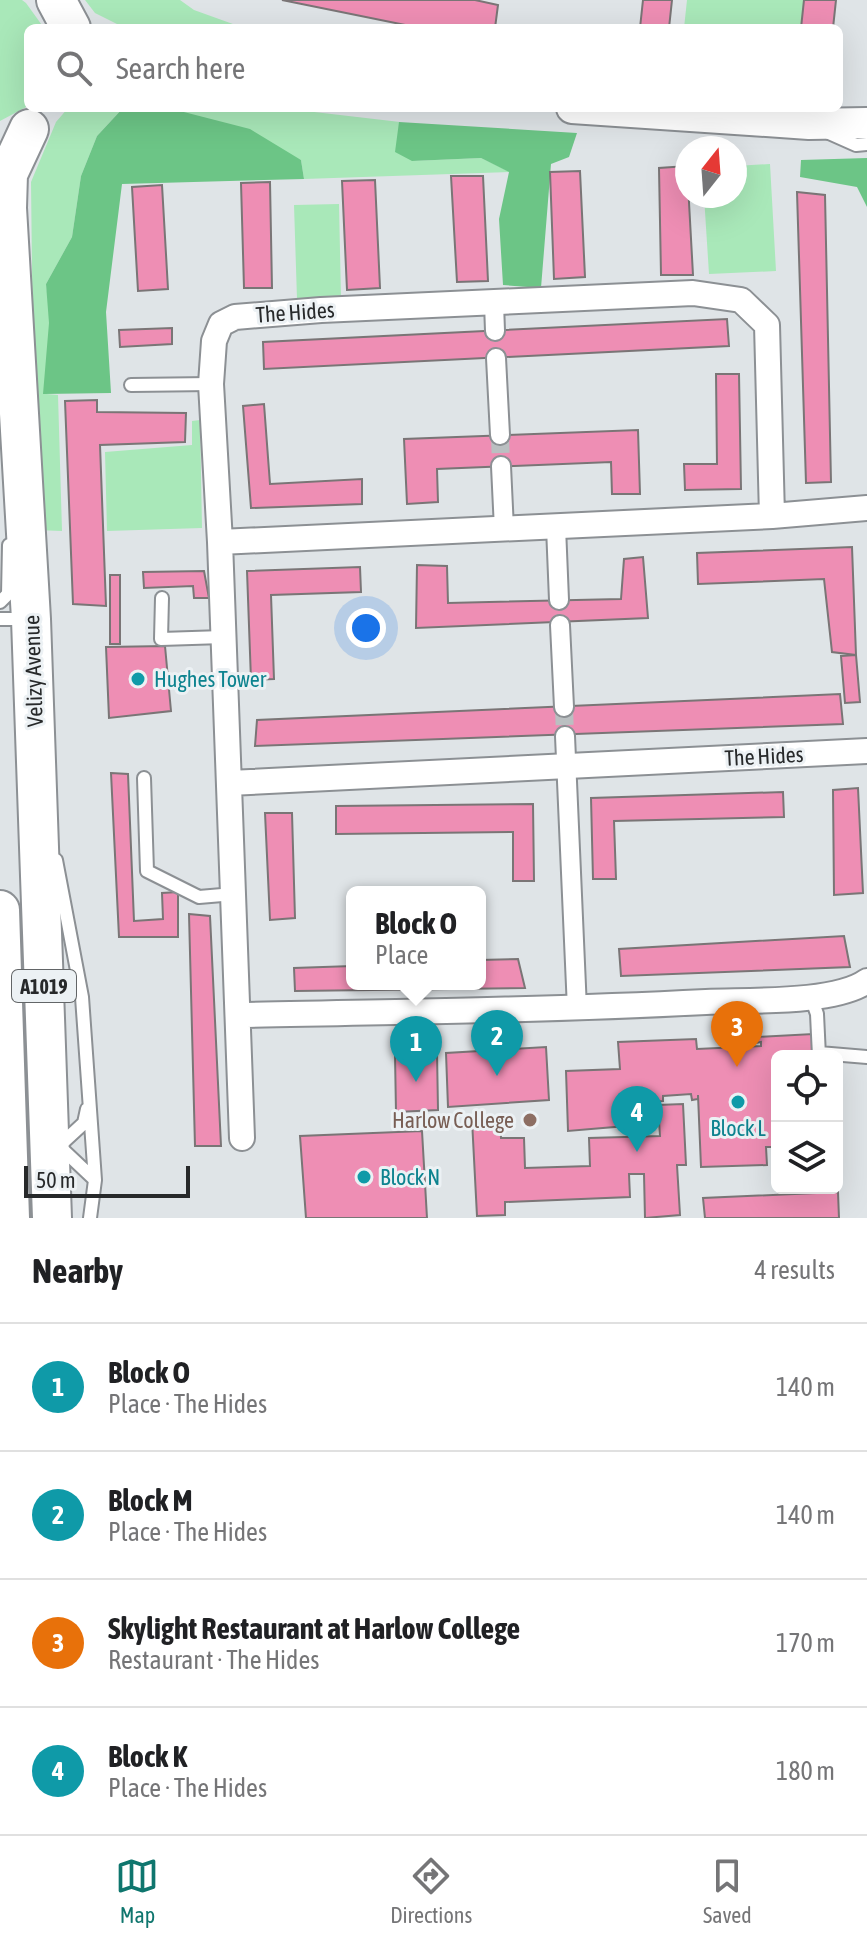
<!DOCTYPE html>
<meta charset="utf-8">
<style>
body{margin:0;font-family:"Asap Condensed",sans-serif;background:#f6f6f6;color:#202124}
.controls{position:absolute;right:24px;bottom:24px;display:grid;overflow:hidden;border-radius:12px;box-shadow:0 8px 32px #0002}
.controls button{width:72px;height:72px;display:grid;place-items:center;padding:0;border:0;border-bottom:2px solid #e0e0e0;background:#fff;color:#202124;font:40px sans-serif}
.compass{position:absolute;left:675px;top:136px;width:72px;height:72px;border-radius:50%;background:#fff;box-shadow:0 8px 32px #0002;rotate:17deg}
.scale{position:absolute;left:24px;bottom:20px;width:166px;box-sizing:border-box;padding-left:8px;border:4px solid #27292a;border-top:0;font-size:22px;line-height:28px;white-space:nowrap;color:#27292a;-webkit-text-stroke:6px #ecf1f4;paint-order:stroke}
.you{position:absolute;left:366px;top:628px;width:28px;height:28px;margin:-20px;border:6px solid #fff;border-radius:50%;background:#1a73e8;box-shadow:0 0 0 12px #1a73e833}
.badge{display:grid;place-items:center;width:52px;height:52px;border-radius:50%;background:#0f766e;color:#fff;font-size:26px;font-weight:700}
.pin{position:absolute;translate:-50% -66px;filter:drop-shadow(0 2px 4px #0008)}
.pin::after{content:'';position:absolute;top:42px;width:28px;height:24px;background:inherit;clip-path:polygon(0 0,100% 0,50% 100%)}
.popup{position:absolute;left:346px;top:886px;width:140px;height:104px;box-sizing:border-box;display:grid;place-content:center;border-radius:12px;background:#fff;filter:drop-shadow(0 2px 6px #0005);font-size:26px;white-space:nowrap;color:#757577}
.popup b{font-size:30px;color:#202124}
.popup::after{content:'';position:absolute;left:50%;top:100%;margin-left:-16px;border:16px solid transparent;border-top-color:#fff}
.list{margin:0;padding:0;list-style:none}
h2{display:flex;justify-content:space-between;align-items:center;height:104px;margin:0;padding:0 32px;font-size:34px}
h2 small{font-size:26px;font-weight:400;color:#757577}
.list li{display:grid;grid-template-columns:52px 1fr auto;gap:24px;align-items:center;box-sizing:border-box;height:128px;padding:0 32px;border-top:2px solid #e0e0e0}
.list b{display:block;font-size:30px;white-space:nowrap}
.list p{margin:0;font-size:26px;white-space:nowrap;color:#757577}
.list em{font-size:26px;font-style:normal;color:#757577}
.icon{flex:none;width:44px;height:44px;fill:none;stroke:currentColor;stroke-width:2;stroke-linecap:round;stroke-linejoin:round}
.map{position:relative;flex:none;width:867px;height:1218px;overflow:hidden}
.search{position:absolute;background:#fff;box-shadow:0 8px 32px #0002;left:24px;right:24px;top:24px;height:88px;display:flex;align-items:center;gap:20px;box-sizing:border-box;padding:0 28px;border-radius:12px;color:#757577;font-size:30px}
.sheet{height:616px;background:#fff}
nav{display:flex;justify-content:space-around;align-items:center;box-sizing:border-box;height:112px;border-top:2px solid #e0e0e0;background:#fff;font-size:22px;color:#757577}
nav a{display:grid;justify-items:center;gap:4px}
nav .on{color:#0f766e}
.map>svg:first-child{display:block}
.green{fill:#a9e8b9}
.forest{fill:#6cc586}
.building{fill:#ee8eb4;stroke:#7a7576;stroke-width:2}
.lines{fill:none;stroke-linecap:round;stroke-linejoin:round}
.pedestrian-tunnel{stroke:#babfc1;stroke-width:18;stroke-dasharray:18 9;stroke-linecap:butt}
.service-casing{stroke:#8c9094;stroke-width:16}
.pedestrian-casing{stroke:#8c9094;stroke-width:22}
.minor-casing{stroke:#8c9094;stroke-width:28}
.tertiary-casing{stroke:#8c9094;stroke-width:34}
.primary-casing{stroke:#8c9094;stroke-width:42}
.service{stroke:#fff;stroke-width:12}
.pedestrian{stroke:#fff;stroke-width:18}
.minor{stroke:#fff;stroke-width:24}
.tertiary{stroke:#fff;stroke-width:30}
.primary{stroke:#fff;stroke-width:38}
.culture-dot{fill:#0f9aa8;stroke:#ecf1f4;stroke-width:3}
.education-dot{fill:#8d6e63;stroke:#ecf1f4;stroke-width:3}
.labels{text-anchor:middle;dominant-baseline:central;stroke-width:6;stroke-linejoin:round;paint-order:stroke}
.shield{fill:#ecf1f4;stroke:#626567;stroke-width:2}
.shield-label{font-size:20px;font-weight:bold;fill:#27292a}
.street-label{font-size:22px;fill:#27292a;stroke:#ecf1f4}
.culture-label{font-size:22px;fill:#0d838f;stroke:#ecf1f4;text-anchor:start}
.education-label{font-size:22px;fill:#785e54;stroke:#ecf1f4;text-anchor:end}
</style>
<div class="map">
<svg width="867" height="1218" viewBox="0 0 867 1218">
<rect width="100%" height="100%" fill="#dfe4e7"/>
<!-- green -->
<path class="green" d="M0,0H22L26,3L44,28H28V106L0,121Z
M85,0H180L194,10L244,28H125L95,13Z
M687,0H805L802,28H684Z
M68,108H123L97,136L81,176L72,237L46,284L51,323L47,394L58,395L62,531L35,530L31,182L56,122Z
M157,108H280L400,122L412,161L481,158L510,172L304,179L301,160L180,111Z
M770,164L776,271L709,274L704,196H735V166Z
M339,204L341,298L297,299L294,205Z
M200,420L202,528L107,531L105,452L192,445V421Z"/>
<!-- forest -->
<path class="forest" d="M123,108L180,111L250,129L301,160L304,179L122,184L106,312L111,393L43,394L49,323L46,284L72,237L81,176L97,136Z
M399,122L577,133L569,157L551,164L541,288L503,285L499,219L509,172L481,158L412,161L395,152Z
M867,158V207L857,187L800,177L801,160Z"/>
<!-- building -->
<path class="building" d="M282,0H475L498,5L495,28H420Z
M643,0H672L669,28H640Z
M804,0H836L833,28H801Z
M687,166L693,275H661L659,168Z
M580,171L585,277L554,279L550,172Z
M451,176H483L488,281L457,282Z
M375,180L380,288L347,290L342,181Z
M270,182L272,288H244L241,183Z
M162,185L168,289L138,291L132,187Z
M797,192L825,195L831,482L806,483Z
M727,319L729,346L264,369L263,342Z
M172,328V344L120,347L119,330Z
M716,374H739L741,489L685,490L684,464H717Z
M97,400V412L186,413L185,442L100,445L106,606L73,604L65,401Z
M264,404L270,484L362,479V504L251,508L243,406Z
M638,430L640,494H612L611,462L437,469L438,502L407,504L404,439Z
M852,547L856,655L832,652L824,579L698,584L697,553Z
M643,557L648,618L416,628L417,565L447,566L448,603L621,599L624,559Z
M360,567L361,592L271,595L274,679L251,680L247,571Z
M204,571L209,598H194L193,586L144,588L143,572Z
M110,575H120V644H110Z
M165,646L171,711L109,718L106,647Z
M856,655L860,702L845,703L841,656Z
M840,694L843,724L255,746L257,720Z
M111,773L128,774L134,921L163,919L162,893L178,892V937H119Z
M858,788L863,893L834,895L833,790Z
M783,792L784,817L614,821L616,879H593L591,798Z
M533,804L534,881H513V832L336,834V806Z
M265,813H292L295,918L270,920Z
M189,914L210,916L221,1146H195Z
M844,936L850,967L621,976L619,949Z
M518,959L525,988L295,991L294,968L352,966V984H480V960Z
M813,1034L814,1056H777V1147H766L767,1165L701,1167L698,1095V1099L692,1100L691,1094L663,1096V1101L625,1103L626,1126L568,1131L566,1071L620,1069L618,1042L696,1039L697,1049L761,1046V1042L755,1043V1037Z
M546,1047L549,1100L448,1107L446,1053Z
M437,1052L438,1110L396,1112L395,1055Z
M683,1104L686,1165H677L680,1215L645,1218L644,1174H629L630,1197L505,1202V1215L477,1216L472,1120L500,1119L501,1138H524L525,1168L590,1166L589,1138L660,1136L658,1105Z
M422,1131L427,1218H306L300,1136Z
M838,1192L839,1218H705L703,1198Z"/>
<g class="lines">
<!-- pedestrian-tunnel -->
<path class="pedestrian-tunnel" d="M500,435L501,466
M564,707L565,736"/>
<defs>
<path id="service" d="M829,133L856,145L867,144
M131,385L211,384
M162,598L161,639L223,637
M0,602L8,594L9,545
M0,619H25
M144,778L147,871L199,897L234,894
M56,860L82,997L95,1180L90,1218
M811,997L817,1014L819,1056
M819,1053L867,1057
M87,1109L84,1123L59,1146L94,1179"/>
<path id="pedestrian" d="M494,303L495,331
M496,358L500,435
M501,466L504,529
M556,527L559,600
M560,625L564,707
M565,736L577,1009"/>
<path id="minor" d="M220,542L772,516L867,508
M229,783L867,751
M239,1015C395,1012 550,1010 706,1002C747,1000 835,1004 867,981
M242,1138L220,542L211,384L214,341L221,324L235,317L321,310L693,293L741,300L767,325L772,516"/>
<path id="tertiary" d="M572,108L809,124L867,123"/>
<path id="primary" d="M56,0L71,28
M29,129L8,174L7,208L31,619L52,1218
M0,910L10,1218"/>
</defs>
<!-- service casing -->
<use href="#service" class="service-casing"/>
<!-- pedestrian casing -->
<use href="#pedestrian" class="pedestrian-casing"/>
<!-- minor casing -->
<use href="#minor" class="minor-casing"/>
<!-- tertiary casing -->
<use href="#tertiary" class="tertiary-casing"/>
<!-- primary casing -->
<use href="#primary" class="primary-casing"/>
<!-- service -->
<use href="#service" class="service"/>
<!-- pedestrian -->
<use href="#pedestrian" class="pedestrian"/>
<!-- minor -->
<use href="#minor" class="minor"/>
<!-- tertiary -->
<use href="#tertiary" class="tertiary"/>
<!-- primary -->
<use href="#primary" class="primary"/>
</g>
<!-- markers -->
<g class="culture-dot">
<circle cx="138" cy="679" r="8"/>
<circle cx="738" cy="1102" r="8"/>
<circle cx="364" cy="1177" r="8"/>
</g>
<circle class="education-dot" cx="530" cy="1120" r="8"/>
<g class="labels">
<!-- shield labels -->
<rect class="shield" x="12" y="970" width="64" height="32" rx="6"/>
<g class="shield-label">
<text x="44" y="986">A1019</text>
</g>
<!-- street labels -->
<g class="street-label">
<text transform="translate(295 312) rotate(-4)">The Hides</text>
<text transform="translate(33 671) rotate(-92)">Velizy Avenue</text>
<text transform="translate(764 756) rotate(-3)">The Hides</text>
</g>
<!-- culture labels -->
<g class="culture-label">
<text x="154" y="679">Hughes Tower</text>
<text x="738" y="1128" text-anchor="middle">Block L</text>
<text x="380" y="1177">Block N</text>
</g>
<!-- education labels -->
<g class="education-label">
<text x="514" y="1120">Harlow College</text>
</g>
</g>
</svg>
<div class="controls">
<button><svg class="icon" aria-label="locate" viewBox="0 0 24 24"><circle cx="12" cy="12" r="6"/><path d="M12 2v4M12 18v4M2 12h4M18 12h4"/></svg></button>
<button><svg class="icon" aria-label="layers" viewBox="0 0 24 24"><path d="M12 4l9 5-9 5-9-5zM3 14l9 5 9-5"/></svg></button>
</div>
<svg class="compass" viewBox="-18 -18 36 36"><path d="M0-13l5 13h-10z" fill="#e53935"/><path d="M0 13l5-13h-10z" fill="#757577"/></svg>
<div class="scale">50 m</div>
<div class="you"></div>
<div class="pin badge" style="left:416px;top:1082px;background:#0f9aa8">1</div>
<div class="popup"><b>Block O</b>Place</div>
<div class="pin badge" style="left:497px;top:1076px;background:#0f9aa8">2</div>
<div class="pin badge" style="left:737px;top:1067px;background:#e8710a">3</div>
<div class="pin badge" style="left:637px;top:1152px;background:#0f9aa8">4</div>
<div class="search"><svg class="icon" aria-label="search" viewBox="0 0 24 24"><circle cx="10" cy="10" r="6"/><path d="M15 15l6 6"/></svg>Search here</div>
</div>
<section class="sheet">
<h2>Nearby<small>4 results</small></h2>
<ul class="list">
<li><span class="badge" style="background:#0f9aa8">1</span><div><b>Block O</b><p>Place · The Hides</p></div><em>140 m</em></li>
<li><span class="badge" style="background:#0f9aa8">2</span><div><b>Block M</b><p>Place · The Hides</p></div><em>140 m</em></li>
<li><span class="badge" style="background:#e8710a">3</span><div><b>Skylight Restaurant at Harlow College</b><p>Restaurant · The Hides</p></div><em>170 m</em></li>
<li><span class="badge" style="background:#0f9aa8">4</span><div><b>Block K</b><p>Place · The Hides</p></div><em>180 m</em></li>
</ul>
</section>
<nav>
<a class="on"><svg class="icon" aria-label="map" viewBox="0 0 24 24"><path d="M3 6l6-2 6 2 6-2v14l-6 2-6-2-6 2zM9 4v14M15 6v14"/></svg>Map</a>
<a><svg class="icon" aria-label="directions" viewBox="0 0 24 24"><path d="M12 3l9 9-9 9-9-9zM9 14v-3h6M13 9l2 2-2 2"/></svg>Directions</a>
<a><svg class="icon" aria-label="saved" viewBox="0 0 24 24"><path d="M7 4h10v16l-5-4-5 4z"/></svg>Saved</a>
</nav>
